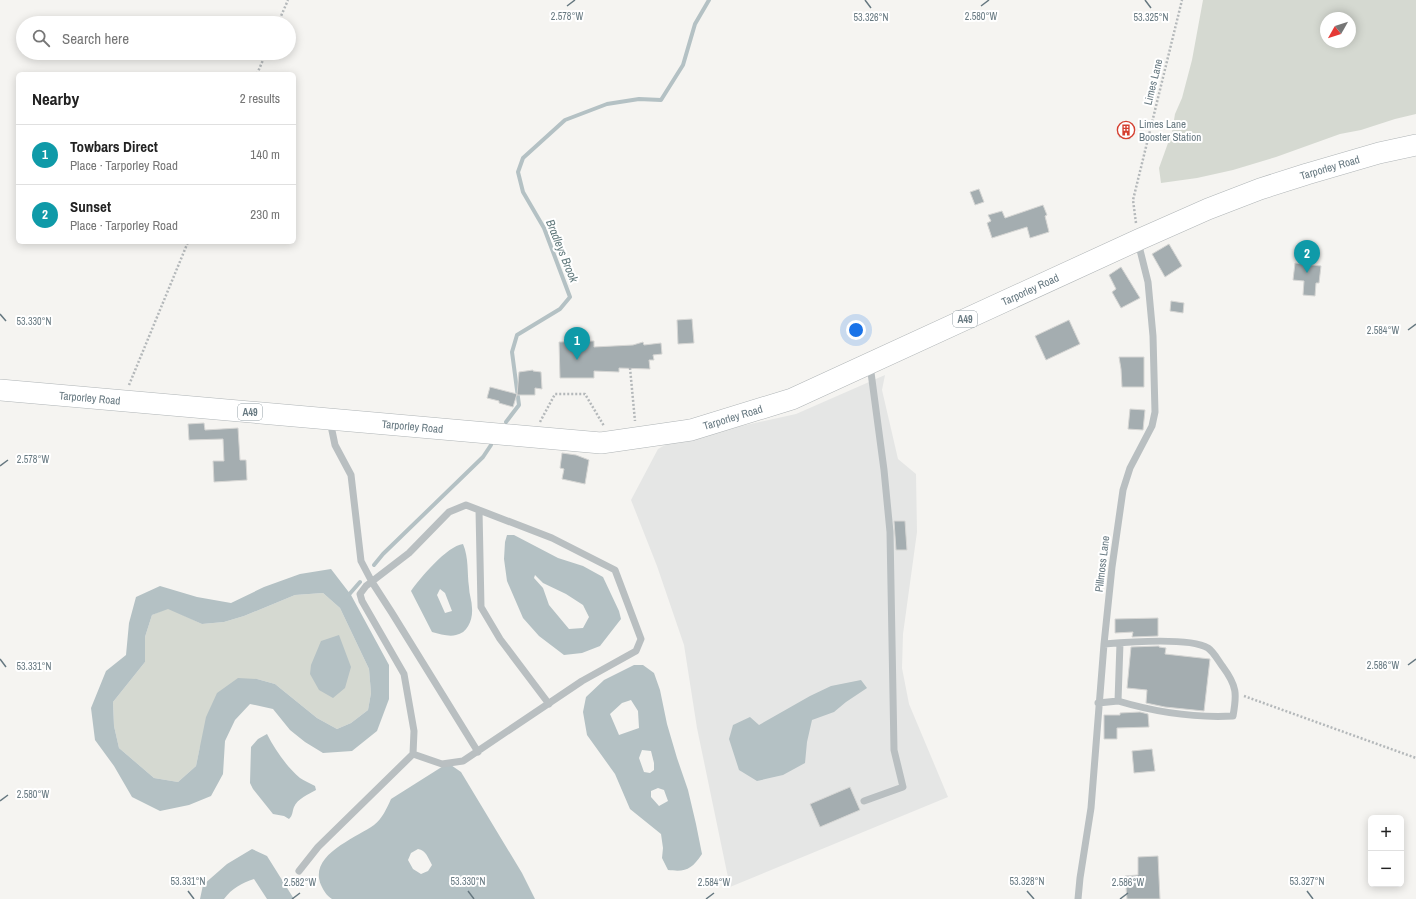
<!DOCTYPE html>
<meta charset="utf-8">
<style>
body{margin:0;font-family:"Archivo Narrow",sans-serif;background:#f2f2f2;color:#222}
.controls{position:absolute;right:12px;bottom:12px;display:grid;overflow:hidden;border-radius:6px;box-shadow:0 2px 10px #0003}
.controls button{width:36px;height:36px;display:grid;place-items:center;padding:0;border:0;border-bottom:1px solid #e0e0e0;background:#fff;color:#222;font:20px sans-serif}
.compass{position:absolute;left:1320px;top:12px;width:36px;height:36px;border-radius:50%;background:#fff;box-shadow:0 2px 10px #0003;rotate:231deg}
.you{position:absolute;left:856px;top:330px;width:14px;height:14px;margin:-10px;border:3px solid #fff;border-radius:50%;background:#1a73e8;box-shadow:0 0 0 6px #1a73e833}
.badge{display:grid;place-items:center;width:26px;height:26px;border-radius:50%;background:#d53f30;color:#fff;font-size:13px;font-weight:700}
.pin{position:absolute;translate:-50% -33px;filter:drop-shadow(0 1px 2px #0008)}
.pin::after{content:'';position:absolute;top:21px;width:14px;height:12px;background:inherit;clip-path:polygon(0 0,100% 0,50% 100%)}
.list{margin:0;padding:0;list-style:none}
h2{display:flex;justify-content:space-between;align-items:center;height:52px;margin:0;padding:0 16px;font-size:17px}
h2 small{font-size:13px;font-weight:400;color:#767676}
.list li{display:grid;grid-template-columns:26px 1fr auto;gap:12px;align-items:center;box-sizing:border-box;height:60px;padding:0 16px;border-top:1px solid #e0e0e0}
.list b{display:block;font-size:15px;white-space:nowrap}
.list p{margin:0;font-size:13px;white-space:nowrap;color:#767676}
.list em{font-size:13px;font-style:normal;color:#767676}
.icon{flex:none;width:22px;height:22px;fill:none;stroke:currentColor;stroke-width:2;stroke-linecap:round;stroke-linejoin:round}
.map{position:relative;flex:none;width:1416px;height:899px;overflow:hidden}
.search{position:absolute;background:#fff;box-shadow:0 2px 10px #0003;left:16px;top:16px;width:280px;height:44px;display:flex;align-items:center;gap:10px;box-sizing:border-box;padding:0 14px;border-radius:22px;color:#767676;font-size:15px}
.panel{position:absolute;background:#fff;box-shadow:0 2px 10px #0003;left:16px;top:72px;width:280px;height:172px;border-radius:6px}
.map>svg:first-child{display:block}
.built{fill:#e5e6e5}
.green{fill:#d5d9d1;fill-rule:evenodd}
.water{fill:#b4c1c4;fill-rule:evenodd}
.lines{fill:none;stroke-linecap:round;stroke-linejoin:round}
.stream{stroke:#b4c1c4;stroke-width:4}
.building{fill:#a4adb0;stroke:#d6d6d4}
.highway-casing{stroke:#afb4b6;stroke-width:22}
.path{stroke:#b4b8ba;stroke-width:2.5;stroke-dasharray:2 2;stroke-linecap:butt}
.minor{stroke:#b9bfc1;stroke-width:7}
.highway{stroke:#fff;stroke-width:21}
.ticks{fill:none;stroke:#667880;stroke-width:1.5}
.labels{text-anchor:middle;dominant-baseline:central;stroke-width:4;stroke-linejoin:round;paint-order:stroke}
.shield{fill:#fff;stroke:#94a0a6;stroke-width:1}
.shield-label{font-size:10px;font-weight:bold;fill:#667880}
.street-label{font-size:11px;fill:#667880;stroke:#fff}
.poi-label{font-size:11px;fill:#667880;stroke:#fff;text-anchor:start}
.water-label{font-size:12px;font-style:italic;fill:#627a7d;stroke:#fff}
.ticks-label{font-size:10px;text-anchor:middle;fill:#667880;stroke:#fff;stroke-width:4;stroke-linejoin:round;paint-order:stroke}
</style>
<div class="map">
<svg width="1416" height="899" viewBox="0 0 1416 899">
<rect width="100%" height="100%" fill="#f5f4f1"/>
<!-- built -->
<path class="built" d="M885,375L882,390L898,459L916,474L917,532L903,634L902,668L909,704L948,797L730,887L697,728L684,645L657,566L631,500L658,449L672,441L796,414Z"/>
<!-- green -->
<path class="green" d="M1203,0H1416V114L1395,119L1361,130L1340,134L1276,157L1233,170L1197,178L1161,183L1159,168L1172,132L1175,114L1182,98L1192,60ZM1326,18H1350V42H1326Z
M323,593L340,608L369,669L371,693L368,710L351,723L337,729L317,718L275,684L257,679L200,747L196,766L178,782L154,778L119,748L114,726L113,702L145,662V637L152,615L168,608L202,624L224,622L244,616L295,595Z"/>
<!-- water -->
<path class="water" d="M507,535H514L558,558L583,566L603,577L619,611L621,619L600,646L582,653L564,655L539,636L523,618L507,581L504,559L505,542ZM535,575L543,583L566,594L583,605L589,617L583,628L569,629L549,605L543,588L534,578Z
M463,544C469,558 467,573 469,587C469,594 472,601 472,608C473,619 468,633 456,635C449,637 440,634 432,632L411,591C420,578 447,546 463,544ZM440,589L445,593L452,611L445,613L437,595Z
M331,569L351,595L389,665V699L377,731L352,751L323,753L305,742L290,730L273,709L250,704L235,720L225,741L223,774L211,796L189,805L160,811L132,797L114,766L95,740L91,708L106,671L126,655L129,623L136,597L160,586L197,597L231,603L264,587L300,574ZM323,593L340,608L369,669L371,693L368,710L351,723L337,729L317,718L275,684L257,679L238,678L217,693L206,717L196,766L178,782L154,778L119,748L114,726L113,702L145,662V637L152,615L168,609L202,624L224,622L244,616L295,595Z
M339,635L351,667L345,688L333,698L319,690L310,674L311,665L321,641Z
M634,665H643L654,673L660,690L667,724L677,758L688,790L696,824L702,854C691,870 686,872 668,870L662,858L663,848L661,834L630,809L615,774L587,735L583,712L586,697L604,680ZM631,700L638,711L639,728L619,735L610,714L622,703ZM642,750L651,751L654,763V770L650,773L644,772L639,758ZM658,788L664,790L668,801L659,806L651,797V791Z
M861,680L867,688L846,702L834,712L812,720L807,742L805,763L783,775L757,781L739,770L729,739L733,725L750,717L759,725L810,696L831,686Z
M267,734C275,750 287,767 300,778C304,781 310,783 315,786L316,790C309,794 297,799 294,807C292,812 293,815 289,819L284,816L273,814L253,789L250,783L251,747L258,739Z
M448,763L461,772L522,873L535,899H332C326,895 324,891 321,885C308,855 356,838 374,825C382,819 387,808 391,799ZM418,849C426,850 428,858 432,865L428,871L421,874L413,869L408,860L411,853Z
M252,849L267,856L294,899H267L254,879C242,883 232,888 224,899H200L203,885L227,864Z"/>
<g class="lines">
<!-- stream -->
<path class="stream" d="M506,422L519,405L512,352L517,335L560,309L570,297L544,228L523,192L518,172L523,158L565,120L607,104L639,99L661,100L683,65L695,24L709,0
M374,565L383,554L483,457L491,445
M346,598L360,582"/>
</g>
<!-- building -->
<path class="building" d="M1122,122L1133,124L1130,139L1119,137Z
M979,189L984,202L975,205L970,192Z
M1043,205L1047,215L1045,216L1049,232L1030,238L1027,227L992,238L987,223L991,221L988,215L1002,211L1005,218Z
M1169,244L1182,266L1165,277L1152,254Z
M1295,263L1321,266L1319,283H1316L1315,296L1303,295L1304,281L1293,280Z
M1121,267L1140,298L1121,308L1112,292L1116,289L1109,275Z
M1171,301L1184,303L1183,313L1170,311Z
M692,319L694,343L678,344L677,320Z
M1069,320L1080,344L1046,360L1035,336Z
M594,341V347L633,345L643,342L644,345L661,343L662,354L653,355L654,360H649L650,369L619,368V372L594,371V378H560L559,342Z
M1119,357H1144V387H1122L1121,369Z
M533,370V371L541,372L542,389L535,388V395H517L519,372Z
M490,387L517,394L513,407L499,403V401L487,398Z
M1130,409L1145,410L1143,430L1128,429Z
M204,423L205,430L238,428L240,460H246L247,480L214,482L213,461H224L223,439L189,440L188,424Z
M562,453L576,455L589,460L585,484L562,479L564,469L560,468Z
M894,521H905L907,550H896Z
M1158,618V636L1132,637L1133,632L1115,633V619Z
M1159,646V647L1166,648L1165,654L1210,659L1204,711L1165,707L1146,703L1147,690L1127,688L1131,647Z
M1140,712L1148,714L1149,727L1117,728V739H1104V715H1120V713Z
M1152,749L1155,771L1134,773L1132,751Z
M850,787L860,810L820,827L810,804Z
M1158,856L1160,899H1127L1125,876L1138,875V857Z"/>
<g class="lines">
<defs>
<g id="highway">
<path id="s1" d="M0,390L601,443L691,430L792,399L1138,240L1208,209L1260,189L1307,174L1379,153L1416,145"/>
</g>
</defs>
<!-- highway casing -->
<use href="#highway" class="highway-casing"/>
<!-- path -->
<path class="path" d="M278,23L288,0
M257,74L266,53
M1136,223L1133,200L1182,0
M630,368L635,421
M129,385L188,242
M540,422L555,394H585L604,426
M1244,696L1416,758"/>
<!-- minor -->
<path class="minor" d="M330,421L335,445L351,475L361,561L372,582L392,613L478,752
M1104,644C1127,642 1189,637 1208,648C1214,652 1219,662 1223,667C1237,686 1237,694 1233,716C1194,718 1155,712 1118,701L1120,643
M1098,703L1118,701
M413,754L442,764L463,761L582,681L636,651L641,639L615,570L552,538L479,510
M864,801L903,787L894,750L890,532L884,470L870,365
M299,871L318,847L413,754L414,731L404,674L362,601L360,594L366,586L409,553L449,512L466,505L479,510L481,607L500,639L549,704
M1078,899L1080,878L1091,808L1104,644L1112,567L1123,490L1130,468L1152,426L1155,412L1153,336L1148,282L1138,242"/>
<!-- highway -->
<use href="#highway" class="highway"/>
</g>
<!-- ticks -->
<path class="ticks" d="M865,0L871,8M1145,0L1151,8M567,6L575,0M981,6L989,0M0,314L6,321M1408,330L1416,324M0,466L8,460M0,659L6,667M1408,665L1416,659M0,801L8,795M188,891L194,899M468,891L474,899M1027,891L1034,899M1307,891L1313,899M292,899L300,893M706,899L714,893M1120,899L1128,893"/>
<!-- icons -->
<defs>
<symbol id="building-ring" viewBox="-11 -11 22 22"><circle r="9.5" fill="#fff" stroke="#d53f30" stroke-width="1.5"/><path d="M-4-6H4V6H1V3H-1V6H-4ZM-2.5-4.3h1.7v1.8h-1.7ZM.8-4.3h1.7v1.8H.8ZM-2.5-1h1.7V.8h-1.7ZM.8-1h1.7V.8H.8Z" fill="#d53f30"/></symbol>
</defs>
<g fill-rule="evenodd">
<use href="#building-ring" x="1116" y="120" width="20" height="20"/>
</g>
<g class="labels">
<!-- shield labels -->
<g class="shield">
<rect x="953" y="311" width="24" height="16" rx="3"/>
<rect x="238" y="404" width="24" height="16" rx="3"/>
</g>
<g class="shield-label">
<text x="965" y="319">A49</text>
<text x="250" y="412">A49</text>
</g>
<!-- street labels -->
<g class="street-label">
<text transform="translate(1153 82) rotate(-76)">Limes Lane</text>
<text stroke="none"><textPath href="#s1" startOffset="1386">Tarporley Road</textPath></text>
<text stroke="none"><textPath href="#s1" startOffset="1062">Tarporley Road</textPath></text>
<text stroke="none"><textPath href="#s1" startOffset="90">Tarporley Road</textPath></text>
<text stroke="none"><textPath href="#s1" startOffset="738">Tarporley Road</textPath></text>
<text stroke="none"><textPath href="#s1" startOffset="414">Tarporley Road</textPath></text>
<text transform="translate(1102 564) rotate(-83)">Pillmoss Lane</text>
</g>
<!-- poi labels -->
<g class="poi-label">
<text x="1139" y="124">Limes Lane<tspan x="1139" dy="13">Booster Station</tspan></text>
</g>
<!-- water labels -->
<g class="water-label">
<text transform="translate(562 251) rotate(68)">Bradleys Brook</text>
</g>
</g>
<g class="ticks-label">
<text x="567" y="20">2.578°W</text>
<text x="981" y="20">2.580°W</text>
<text x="1151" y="21">53.325°N</text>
<text x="871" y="21">53.326°N</text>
<text x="34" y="325">53.330°N</text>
<text x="1383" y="334">2.584°W</text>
<text x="33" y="463">2.578°W</text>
<text x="1383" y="669">2.586°W</text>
<text x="34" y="670">53.331°N</text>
<text x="33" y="798">2.580°W</text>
<text x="188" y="885">53.331°N</text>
<text x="468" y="885">53.330°N</text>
<text x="1027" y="885">53.328°N</text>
<text x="1307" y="885">53.327°N</text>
<text x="300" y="886">2.582°W</text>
<text x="714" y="886">2.584°W</text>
<text x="1128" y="886">2.586°W</text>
</g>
</svg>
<div class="controls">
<button>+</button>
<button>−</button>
</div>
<svg class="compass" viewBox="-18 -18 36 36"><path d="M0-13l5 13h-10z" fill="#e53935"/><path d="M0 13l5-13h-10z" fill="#767676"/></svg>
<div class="you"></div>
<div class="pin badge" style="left:577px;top:360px;background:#0f9aa8">1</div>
<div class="pin badge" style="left:1307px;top:273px;background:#0f9aa8">2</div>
<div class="search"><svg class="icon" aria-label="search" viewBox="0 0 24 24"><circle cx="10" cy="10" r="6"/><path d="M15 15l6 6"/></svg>Search here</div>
<section class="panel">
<h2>Nearby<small>2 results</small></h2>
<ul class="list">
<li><span class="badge" style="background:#0f9aa8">1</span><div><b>Towbars Direct</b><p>Place · Tarporley Road</p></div><em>140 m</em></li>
<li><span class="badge" style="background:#0f9aa8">2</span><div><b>Sunset</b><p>Place · Tarporley Road</p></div><em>230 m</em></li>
</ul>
</section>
</div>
